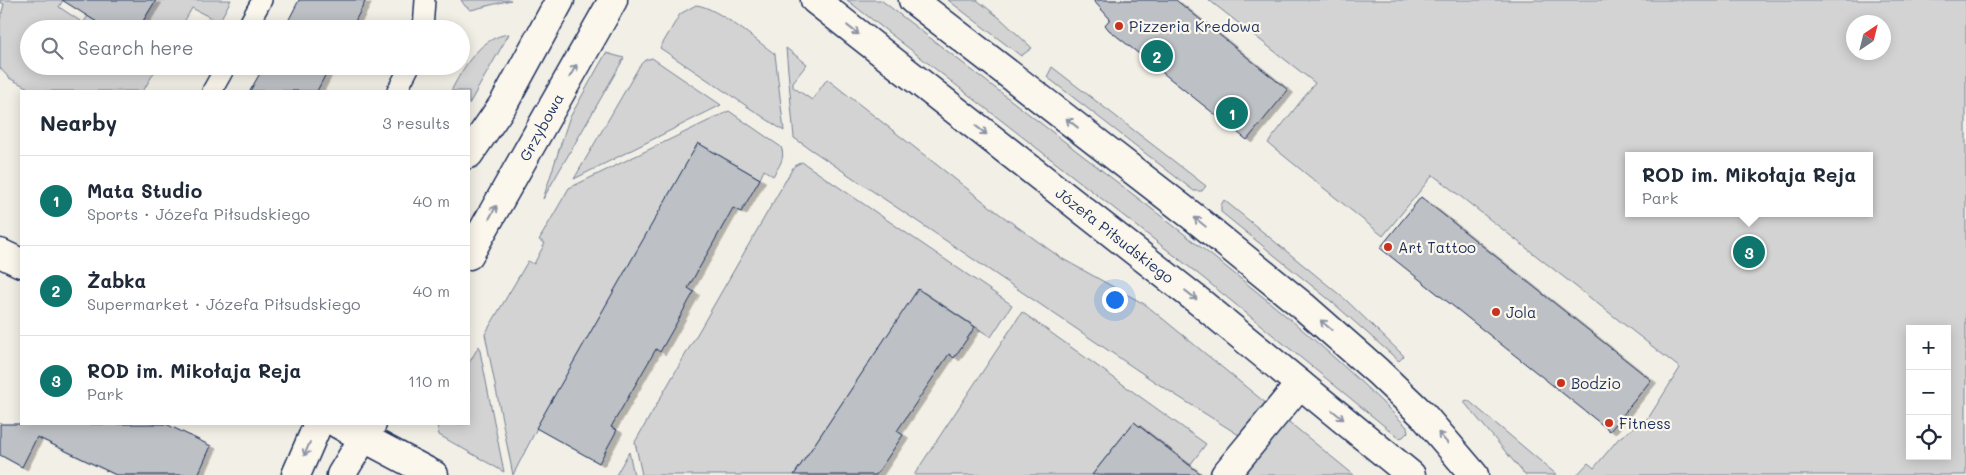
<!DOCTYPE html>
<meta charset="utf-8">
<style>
body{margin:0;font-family:Mali,sans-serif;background:#f6f6f7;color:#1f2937}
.controls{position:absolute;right:15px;bottom:15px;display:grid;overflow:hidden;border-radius:0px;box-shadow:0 2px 12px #0003}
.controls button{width:45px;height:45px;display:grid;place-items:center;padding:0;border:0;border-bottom:1px solid #e0e1e3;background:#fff;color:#1f2937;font:25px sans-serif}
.compass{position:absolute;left:1846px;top:15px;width:45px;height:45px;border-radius:50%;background:#fff;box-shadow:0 2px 12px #0003;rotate:35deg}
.you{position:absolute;left:1114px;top:299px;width:18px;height:18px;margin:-12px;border:4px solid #fff;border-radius:50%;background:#1a73e8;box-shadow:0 0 0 8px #1a73e833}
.badge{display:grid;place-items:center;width:32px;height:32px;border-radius:50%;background:#0f766e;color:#fff;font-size:16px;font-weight:700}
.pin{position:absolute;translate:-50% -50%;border:2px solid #fff;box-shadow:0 1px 5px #0006}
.popup{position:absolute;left:1625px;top:152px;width:248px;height:65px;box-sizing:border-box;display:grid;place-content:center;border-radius:0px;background:#fff;filter:drop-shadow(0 1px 4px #0005);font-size:16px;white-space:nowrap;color:#747a83}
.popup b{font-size:19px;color:#1f2937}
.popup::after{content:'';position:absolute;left:50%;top:100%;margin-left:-10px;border:10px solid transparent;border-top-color:#fff}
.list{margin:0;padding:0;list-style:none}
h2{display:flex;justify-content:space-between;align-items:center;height:65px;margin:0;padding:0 20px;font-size:21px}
h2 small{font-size:16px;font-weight:400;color:#747a83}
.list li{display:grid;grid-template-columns:32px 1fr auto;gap:15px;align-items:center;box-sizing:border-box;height:90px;padding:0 20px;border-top:1px solid #e0e1e3}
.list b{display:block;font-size:19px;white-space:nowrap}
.list p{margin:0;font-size:16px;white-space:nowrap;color:#747a83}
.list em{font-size:16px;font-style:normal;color:#747a83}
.icon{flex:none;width:28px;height:28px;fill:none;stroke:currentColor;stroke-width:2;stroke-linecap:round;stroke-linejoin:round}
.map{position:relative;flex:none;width:1966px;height:475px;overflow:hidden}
.search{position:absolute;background:#fff;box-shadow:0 2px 12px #0003;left:20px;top:20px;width:450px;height:55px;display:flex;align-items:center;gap:12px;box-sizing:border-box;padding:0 18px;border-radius:28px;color:#747a83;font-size:19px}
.panel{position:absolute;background:#fff;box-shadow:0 2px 12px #0003;left:20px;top:90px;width:450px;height:335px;border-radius:0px}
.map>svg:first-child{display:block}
.green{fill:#d2d3d2;stroke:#768198;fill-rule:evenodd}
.building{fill:#bdc0c4;stroke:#1b2f5e;filter:url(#shadow)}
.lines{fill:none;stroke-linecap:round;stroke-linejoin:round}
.service-casing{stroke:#1b2f5e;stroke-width:22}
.minor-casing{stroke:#1b2f5e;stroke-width:31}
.tertiary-casing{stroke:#1b2f5e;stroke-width:31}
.service{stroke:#fbf7ec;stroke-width:19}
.minor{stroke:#fbf7ec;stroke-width:28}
.tertiary{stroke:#fbf7ec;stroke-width:28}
.oneway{stroke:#8b93a5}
.poi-dot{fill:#c8321e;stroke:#fbf7ec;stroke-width:2}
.labels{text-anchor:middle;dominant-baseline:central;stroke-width:4.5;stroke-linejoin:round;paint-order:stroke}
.poi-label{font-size:15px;fill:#1b2f5e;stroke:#fbf7ec;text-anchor:start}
.street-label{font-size:15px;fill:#1b2f5e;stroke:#fbf7ec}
</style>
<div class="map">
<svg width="1966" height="475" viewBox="0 0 1966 475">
<defs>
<filter id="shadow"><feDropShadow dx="5.5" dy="3" stdDeviation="0" flood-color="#0004"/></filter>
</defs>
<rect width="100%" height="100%" fill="#f2efe6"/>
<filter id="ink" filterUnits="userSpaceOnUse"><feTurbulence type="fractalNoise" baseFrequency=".02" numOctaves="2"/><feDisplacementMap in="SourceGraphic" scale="10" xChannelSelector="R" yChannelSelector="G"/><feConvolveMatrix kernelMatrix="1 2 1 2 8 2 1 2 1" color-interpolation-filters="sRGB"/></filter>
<g filter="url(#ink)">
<!-- green -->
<path class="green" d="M0,0H63L59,7L83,23L88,16L108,29H29V66H158L143,91H34L9,78L0,68V20L4,4L0,2Z
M156,0H231L219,22L192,8L180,29H138Z
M461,0H511L471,10L465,6Z
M847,0H881C967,66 1053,133 1139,199C1232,271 1325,343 1407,427L1408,432L1403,437L1399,438L1202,277Z
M948,0H977L1001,19L1032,48L1021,56Z
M1209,0H1966V475H1577L1588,463L1594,468L1619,438L1649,417L1680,368L1433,175L1383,236L1268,143L1315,83ZM1854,22H1884V52H1854ZM1629,156H1869V213H1629ZM1910,329H1947V456H1910Z
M696,5C717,7 757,41 775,54L784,131L660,48L680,14Z
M509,34L469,104V91H451C463,68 480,37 509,34Z
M786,48L807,64L793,82V87L812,100L827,79L1001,215L1061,258L1146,305L1268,405L1242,437L1155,382L794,138Z
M606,53L624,58L543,199L569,119Z
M652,58L721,105L574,179L640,65L645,60Z
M1052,67L1206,186L1202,191H1194L1047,77Z
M729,111L781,147C786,158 779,166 773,176L764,170L760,179L698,144L537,428L513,475L485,334L528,261L534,264L545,243L539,240L569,188Z
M802,162L1012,305L991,337L918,290L794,475H642L635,442L794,166Z
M1224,200L1346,300L1404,356L1399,361L1332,302L1221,212V205Z
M1022,312L1206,444L1190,465L1134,422L1092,475H914Z
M479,346L504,472L439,435L437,424H469V363Z
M1466,400L1469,401L1557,475H1525L1464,402Z
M1284,418L1354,475H1237Z
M629,452L634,475H616Z"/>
<!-- building -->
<path class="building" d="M62,0H156L138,29H108Z
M299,0H366L351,29H284Z
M1093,0H1176L1288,90L1247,140L1109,30L1105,25L1110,19Z
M264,66H330L317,91H250Z
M698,143L760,179L741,212L733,208L688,288L694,292L660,352L656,349L611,427L617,430L599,463L536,428Z
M1421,197L1651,380L1610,431L1380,248Z
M918,289L975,327L954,358L949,354L897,431L903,435L876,475H794Z
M1134,422L1202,475H1092Z
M0,424H166L211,446L198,475H116L37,437L22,467L0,455Z"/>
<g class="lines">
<defs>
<path id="service" d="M246,29L262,0
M423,29L425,0
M212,91L226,66
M397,91L410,66"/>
<path id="minor" d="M469,154L504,103L560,0
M0,253L21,263
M469,255L613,0
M338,424L434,475
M296,475L318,424
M341,475L372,424
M1225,475L1300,384"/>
<path id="tertiary" d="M815,0L1201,303L1411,475
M913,0L1196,219L1303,306L1377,371L1423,415L1474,475"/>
</defs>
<!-- service casing -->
<use href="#service" class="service-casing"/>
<!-- minor casing -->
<use href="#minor" class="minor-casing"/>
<!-- tertiary casing -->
<use href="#tertiary" class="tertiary-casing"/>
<!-- service -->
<use href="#service" class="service"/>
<!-- minor -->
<use href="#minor" class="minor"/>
<!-- tertiary -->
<use href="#tertiary" class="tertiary"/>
</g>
<!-- one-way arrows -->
<defs><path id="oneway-shaft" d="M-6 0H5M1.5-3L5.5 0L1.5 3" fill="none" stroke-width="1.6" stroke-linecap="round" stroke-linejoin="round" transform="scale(1.25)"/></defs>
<g class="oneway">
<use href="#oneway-shaft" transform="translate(853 30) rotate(38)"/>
<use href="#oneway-shaft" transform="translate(573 71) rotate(-61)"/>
<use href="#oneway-shaft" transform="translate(1072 123) rotate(-142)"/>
<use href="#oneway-shaft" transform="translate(981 130) rotate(38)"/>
<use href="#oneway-shaft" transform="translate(493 212) rotate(-61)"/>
<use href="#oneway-shaft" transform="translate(1200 222) rotate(-141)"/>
<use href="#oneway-shaft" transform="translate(1191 295) rotate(38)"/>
<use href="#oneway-shaft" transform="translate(1326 325) rotate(-139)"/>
<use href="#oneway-shaft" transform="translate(1338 415) rotate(39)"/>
<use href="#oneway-shaft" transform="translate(1443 438) rotate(-131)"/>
<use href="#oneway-shaft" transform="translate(307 449) rotate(113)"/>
</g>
</g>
<!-- markers -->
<g class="poi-dot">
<circle cx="1119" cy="26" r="5"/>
<circle cx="1388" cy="247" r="5"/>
<circle cx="1496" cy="312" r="5"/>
<circle cx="1561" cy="383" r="5"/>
<circle cx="1609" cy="423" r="5"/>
</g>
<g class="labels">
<!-- poi labels -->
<g class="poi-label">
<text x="1129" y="26">Pizzeria Kredowa</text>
<text x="1398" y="247">Art Tattoo</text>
<text x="1506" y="312">Jola</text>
<text x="1571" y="383">Bodzio</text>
<text x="1619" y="423">Fitness</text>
</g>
<!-- street labels -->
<g class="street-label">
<text transform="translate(541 127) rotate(-61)">Grzybowa</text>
<text transform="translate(1115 235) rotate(38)">Józefa Piłsudskiego</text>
</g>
</g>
</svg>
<div class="controls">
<button>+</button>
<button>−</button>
<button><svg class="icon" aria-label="locate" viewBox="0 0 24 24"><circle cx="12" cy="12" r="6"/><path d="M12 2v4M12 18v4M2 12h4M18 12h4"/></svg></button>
</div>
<svg class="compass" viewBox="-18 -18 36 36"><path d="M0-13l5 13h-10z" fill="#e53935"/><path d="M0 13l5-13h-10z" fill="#747a83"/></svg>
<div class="you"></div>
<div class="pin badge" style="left:1232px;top:113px">1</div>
<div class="pin badge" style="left:1157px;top:56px">2</div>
<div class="pin badge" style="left:1749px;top:252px">3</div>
<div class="popup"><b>ROD im. Mikołaja Reja</b>Park</div>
<div class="search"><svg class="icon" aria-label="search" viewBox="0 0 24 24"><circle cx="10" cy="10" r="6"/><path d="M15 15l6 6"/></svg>Search here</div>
<section class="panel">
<h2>Nearby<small>3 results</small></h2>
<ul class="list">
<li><span class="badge">1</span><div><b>Mata Studio</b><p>Sports · Józefa Piłsudskiego</p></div><em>40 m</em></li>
<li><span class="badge">2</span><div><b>Żabka</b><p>Supermarket · Józefa Piłsudskiego</p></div><em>40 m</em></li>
<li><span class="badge">3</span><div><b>ROD im. Mikołaja Reja</b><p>Park</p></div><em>110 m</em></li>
</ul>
</section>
</div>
